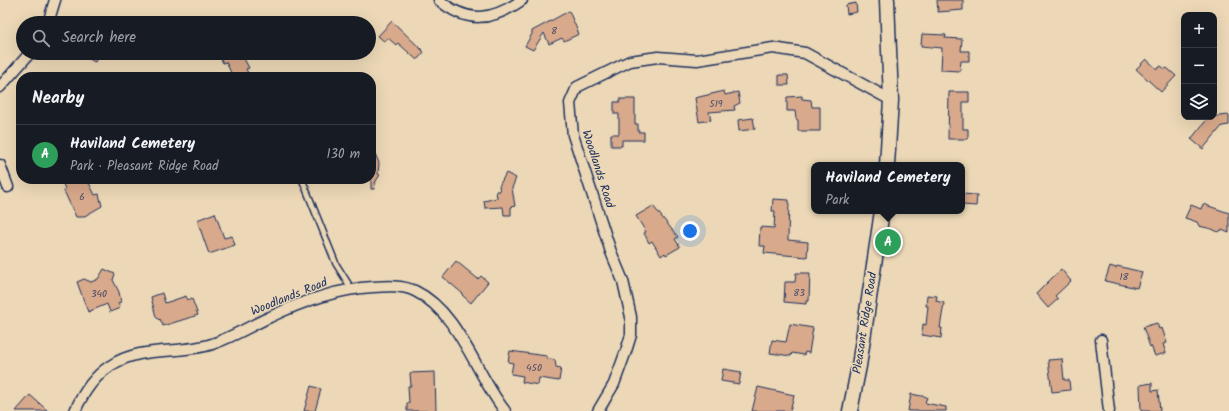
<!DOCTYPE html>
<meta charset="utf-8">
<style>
body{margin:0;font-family:Kalam,sans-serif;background:#20242c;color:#f1f3f6}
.controls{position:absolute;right:12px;top:12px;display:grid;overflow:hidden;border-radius:8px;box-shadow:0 4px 16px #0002}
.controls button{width:36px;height:36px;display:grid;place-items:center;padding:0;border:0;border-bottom:1px solid #363941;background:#171b24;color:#f1f3f6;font:20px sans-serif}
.you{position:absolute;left:690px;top:231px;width:14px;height:14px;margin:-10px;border:3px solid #fff;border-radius:50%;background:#1a73e8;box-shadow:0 0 0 6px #1a73e833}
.badge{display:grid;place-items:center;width:26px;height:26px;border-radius:50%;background:#d1495b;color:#fff;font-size:13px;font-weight:700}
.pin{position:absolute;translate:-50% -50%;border:2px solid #fff;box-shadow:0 1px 4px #0006}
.popup{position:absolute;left:811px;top:162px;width:154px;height:52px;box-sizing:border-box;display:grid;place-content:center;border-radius:8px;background:#171b24;filter:drop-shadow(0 1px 3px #0005);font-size:13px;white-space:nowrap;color:#9ea1a6}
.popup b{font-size:15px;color:#f1f3f6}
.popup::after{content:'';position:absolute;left:50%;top:100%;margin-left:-8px;border:8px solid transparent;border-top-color:#171b24}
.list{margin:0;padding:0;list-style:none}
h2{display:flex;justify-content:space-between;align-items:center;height:52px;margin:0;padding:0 16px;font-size:17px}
h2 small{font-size:13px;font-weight:400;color:#9ea1a6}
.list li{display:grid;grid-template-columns:26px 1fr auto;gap:12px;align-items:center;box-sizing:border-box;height:60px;padding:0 16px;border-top:1px solid #363941}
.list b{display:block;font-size:15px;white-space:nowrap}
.list p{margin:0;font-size:13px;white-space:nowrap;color:#9ea1a6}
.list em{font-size:13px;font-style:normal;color:#9ea1a6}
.icon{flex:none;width:22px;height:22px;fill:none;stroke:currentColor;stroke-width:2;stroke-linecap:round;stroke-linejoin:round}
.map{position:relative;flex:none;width:1229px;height:411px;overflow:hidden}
.search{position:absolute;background:#171b24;box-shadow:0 4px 16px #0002;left:16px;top:16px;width:360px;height:44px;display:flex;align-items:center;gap:10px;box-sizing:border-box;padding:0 14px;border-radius:22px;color:#9ea1a6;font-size:15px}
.panel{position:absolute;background:#171b24;box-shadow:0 4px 16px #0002;left:16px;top:72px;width:360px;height:112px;border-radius:16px}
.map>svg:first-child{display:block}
.building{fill:#d8a98a;stroke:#1b2f5e}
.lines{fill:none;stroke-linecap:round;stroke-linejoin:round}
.lane-casing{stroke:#1b2f5e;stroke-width:8}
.street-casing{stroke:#1b2f5e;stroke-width:13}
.secondary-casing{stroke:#1b2f5e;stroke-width:17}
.lane{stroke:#ecd8b6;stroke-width:5}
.street{stroke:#ecd8b6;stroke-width:10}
.secondary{stroke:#ecd8b6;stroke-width:14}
.labels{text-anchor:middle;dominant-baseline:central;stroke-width:3;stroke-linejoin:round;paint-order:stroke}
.number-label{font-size:10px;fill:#4a4e69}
.street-label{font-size:12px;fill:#1b2f5e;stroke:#ecd8b6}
</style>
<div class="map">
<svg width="1229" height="411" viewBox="0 0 1229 411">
<rect width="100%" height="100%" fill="#ecd8b6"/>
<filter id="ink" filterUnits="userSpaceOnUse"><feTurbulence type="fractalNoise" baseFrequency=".025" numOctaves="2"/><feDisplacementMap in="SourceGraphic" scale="8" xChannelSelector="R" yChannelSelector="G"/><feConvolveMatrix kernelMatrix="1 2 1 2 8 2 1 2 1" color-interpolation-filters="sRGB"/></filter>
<g filter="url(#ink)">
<!-- building -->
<path class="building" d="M937,0H963V10L938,12Z
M856,3L857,12L847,14L846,5Z
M569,11L579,34L564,41L562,38L549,44L544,33L533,50L525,46L532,34V31Z
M392,21L424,52L417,60L398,43L396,45L388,38L385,42L378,36Z
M922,34L946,35L945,38L962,39L961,51H969V61H961L960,71L941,70L942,48L921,46Z
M75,53H99L95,62Z
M218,53H241L249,68L246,69L250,77H233L226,62L223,63Z
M1146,59L1157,69L1161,66L1165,69L1167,68L1176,76L1161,92L1136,69Z
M779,75H788L789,85H779Z
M724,91L725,95L738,92L740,103L734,106L735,110L709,112L711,120L699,122L695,98Z
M949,92H969V102H963V129H968V139H948Z
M802,96V99L811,100L812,107H820V131H798V120L796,119L795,111H787V97Z
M620,99H635V124H638V132H644V140H622V146H611V134H619V114H614V102H620Z
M1229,115V125L1222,126L1203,149L1191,139L1209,117Z
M753,118L755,129L739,131L738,120Z
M371,144L379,163L378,174L380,175L376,181L374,189H371Z
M506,173L516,178L512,188L515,206L511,207V215H504L503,207L485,208L484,201L497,198L496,191H500L499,186Z
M67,179H87L95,195L99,194L102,206L83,217H76L64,191L65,189L63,184L68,181Z
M962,194L977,195L976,206L962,205Z
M773,199L789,200L788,240L808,242L807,257L764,253L765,246H759L760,227L774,228L775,211H772Z
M1203,204L1229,213V233L1222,230L1218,232L1212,229L1199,226L1197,222L1185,218L1191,205L1201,209Z
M653,206L678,237L675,239L680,247L666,255L665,253L661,256L652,241L649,243L644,233L646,232L636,216Z
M215,213L224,238L232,236L235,245L209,254L197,220Z
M456,261L478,279L481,276L488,282L471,303L462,295L463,294L443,277Z
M1110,266L1116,268L1117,266L1142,272L1137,288L1105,281Z
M104,269L115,274L113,280L119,292L121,302L118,303L120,308L110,312L107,304L88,312L77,282L84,279L91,282L98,279Z
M1061,269L1071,281L1055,296L1058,299L1048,308L1036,294Z
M796,273H810L809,301H806V304L784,302L785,282H795Z
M162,293L165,303L186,296L188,300L192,299L198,315L163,326L160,319L159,320L156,317L151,297Z
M927,295L937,296L936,301L944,303L940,328H942L941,338L922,335L923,324L926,325L928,306H926Z
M1157,323L1159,329L1162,328L1167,343L1163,344L1166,353L1155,356L1151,346L1150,347L1143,327Z
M790,324L813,328L809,353L805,352L804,355L792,353L791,356L770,353L772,340L786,342Z
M510,351L547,356V358L555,360L556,367L561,368L559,381L539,378L538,385L522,382L523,376L511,374L513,363L508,362Z
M1062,359L1064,380H1069L1070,390L1052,392L1048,360Z
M723,369L741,372L739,384L721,381Z
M435,372L436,411H407V403H409L408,386H411L410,373Z
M1152,383V391L1158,390L1160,411H1141L1140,385Z
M311,386L321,389L315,411H304Z
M758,387L794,395L790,411H752Z
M911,394L927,397L925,403L946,407V411H908Z
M30,395L48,411H16Z"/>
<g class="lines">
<defs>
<path id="lane" d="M302,179L336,264L351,288"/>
<path id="street" d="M439,0C467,24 492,21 522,0
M48,23L55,0
M0,87L30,53
M0,165L8,187
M1101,340L1109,411
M75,411C83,393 93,377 110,366C140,345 179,355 212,344C233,337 250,326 270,317C303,301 337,289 373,287C387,286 402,285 415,291C459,312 476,375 505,411
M598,411L614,384L626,351L631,335V317L623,281L611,252L573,135L570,103L577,87L630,61L658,57L697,60L773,48L805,53L891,100"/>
<path id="secondary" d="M887,165L891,100L887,0
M850,411L859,366L882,211"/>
</defs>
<!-- lane casing -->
<use href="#lane" class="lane-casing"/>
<!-- street casing -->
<use href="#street" class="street-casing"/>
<!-- secondary casing -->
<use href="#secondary" class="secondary-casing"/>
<!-- lane -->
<use href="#lane" class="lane"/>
<!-- street -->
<use href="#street" class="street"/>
<!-- secondary -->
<use href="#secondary" class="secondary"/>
</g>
</g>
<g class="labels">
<!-- number labels -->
<g class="number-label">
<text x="554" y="31">8</text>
<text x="716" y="104">519</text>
<text x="82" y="197">6</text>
<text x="1124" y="277">18</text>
<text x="799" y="293">83</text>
<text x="99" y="294">340</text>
<text x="534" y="368">450</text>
</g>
<!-- street labels -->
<g class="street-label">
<text transform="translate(598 169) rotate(72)">Woodlands Road</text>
<text transform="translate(289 297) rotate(-22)">Woodlands Road</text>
<text transform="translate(865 323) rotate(-81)">Pleasant Ridge Road</text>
</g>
</g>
</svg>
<div class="controls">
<button>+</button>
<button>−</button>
<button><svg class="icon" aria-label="layers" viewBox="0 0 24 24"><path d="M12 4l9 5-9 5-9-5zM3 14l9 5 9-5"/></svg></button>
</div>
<div class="you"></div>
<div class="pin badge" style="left:888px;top:242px;background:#2e9e5b">A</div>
<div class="popup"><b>Haviland Cemetery</b>Park</div>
<div class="search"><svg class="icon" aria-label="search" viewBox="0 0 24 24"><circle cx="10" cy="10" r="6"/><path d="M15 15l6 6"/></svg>Search here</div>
<section class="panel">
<h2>Nearby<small></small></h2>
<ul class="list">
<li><span class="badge" style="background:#2e9e5b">A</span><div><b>Haviland Cemetery</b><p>Park · Pleasant Ridge Road</p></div><em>130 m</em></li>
</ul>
</section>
</div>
